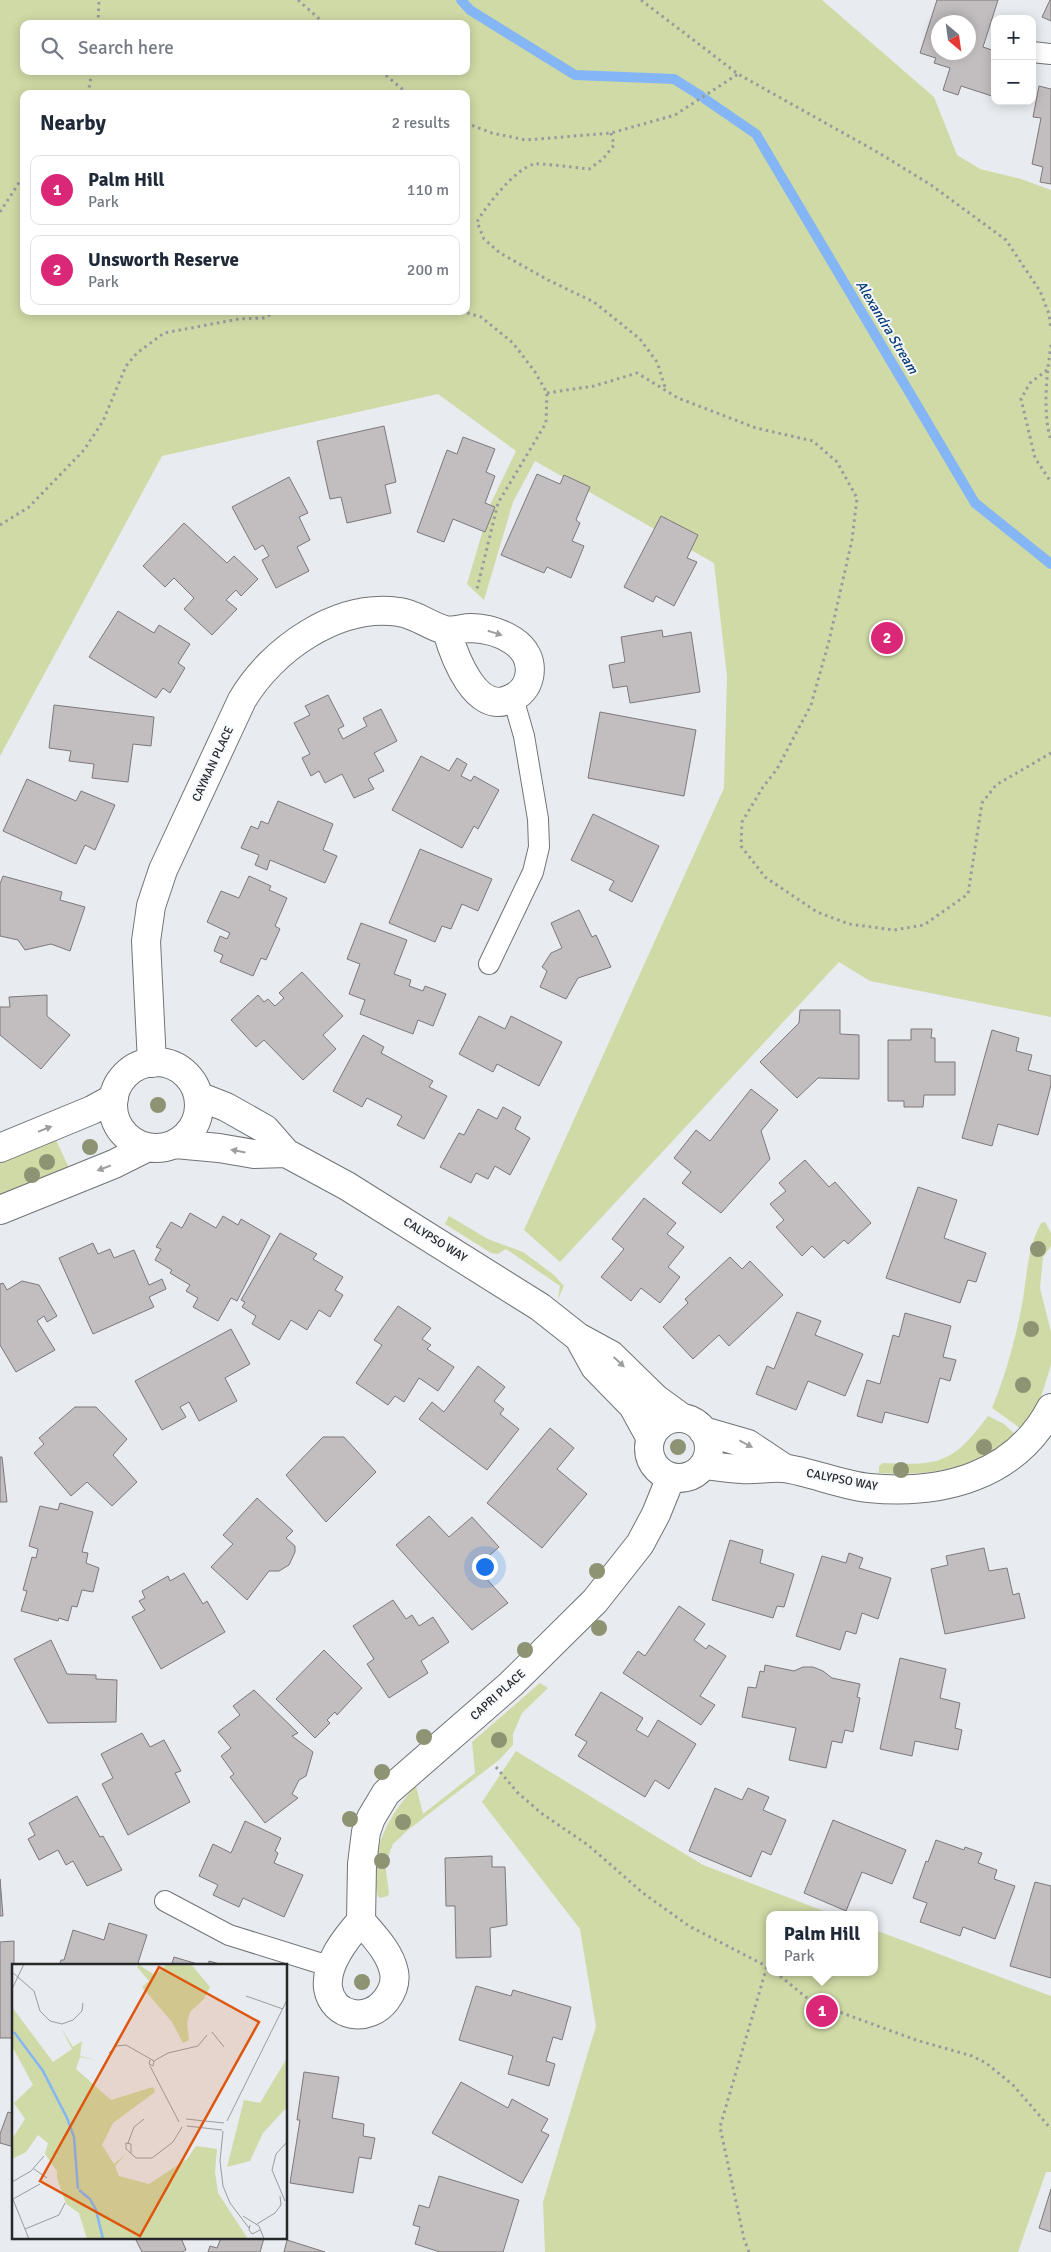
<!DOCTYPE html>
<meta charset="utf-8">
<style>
body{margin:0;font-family:Signika,sans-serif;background:#f2f2f3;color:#1f2937}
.controls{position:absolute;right:15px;top:15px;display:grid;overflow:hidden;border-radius:10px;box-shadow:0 2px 12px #0003}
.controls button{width:45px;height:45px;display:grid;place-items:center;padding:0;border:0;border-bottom:1px solid #e0e1e3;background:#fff;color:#1f2937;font:25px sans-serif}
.compass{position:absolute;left:931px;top:15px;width:45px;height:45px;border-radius:50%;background:#fff;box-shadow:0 2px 12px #0003;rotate:151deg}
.you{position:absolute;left:484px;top:1566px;width:18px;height:18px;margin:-12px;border:4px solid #fff;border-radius:50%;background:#1a73e8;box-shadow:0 0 0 8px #1a73e833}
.badge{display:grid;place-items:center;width:32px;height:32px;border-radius:50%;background:#db2777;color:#fff;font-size:16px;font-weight:700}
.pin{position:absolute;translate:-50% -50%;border:2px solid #fff;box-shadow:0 1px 5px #0006}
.popup{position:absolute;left:766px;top:1911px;width:112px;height:65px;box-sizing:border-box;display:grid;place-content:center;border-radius:10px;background:#fff;filter:drop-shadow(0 1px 4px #0005);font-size:16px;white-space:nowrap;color:#747a83}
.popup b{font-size:19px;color:#1f2937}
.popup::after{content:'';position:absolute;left:50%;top:100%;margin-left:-10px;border:10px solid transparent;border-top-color:#fff}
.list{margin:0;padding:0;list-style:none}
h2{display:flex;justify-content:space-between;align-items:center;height:65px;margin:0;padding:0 20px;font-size:21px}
h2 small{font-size:16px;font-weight:400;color:#747a83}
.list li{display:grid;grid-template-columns:32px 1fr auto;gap:15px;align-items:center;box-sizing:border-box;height:70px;margin:0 10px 10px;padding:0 10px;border:1px solid #e0e1e3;border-radius:10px}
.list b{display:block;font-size:19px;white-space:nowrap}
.list p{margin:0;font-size:16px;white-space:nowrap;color:#747a83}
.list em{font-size:16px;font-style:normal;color:#747a83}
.icon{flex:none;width:28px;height:28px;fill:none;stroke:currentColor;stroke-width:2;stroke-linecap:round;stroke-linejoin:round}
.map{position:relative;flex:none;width:1051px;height:2252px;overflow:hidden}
.search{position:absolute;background:#fff;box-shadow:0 2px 12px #0003;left:20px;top:20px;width:450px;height:55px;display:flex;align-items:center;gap:12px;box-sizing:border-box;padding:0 18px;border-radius:10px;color:#747a83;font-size:19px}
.panel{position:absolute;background:#fff;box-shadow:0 2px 12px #0003;left:20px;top:90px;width:450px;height:225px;border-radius:10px}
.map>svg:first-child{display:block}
.green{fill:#d0daa6;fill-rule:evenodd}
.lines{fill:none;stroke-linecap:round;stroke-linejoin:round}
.stream{stroke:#84b6f6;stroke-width:10}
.building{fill:#c2bec0;stroke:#7c787b;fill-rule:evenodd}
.lane-casing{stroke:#717477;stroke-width:22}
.street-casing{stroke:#717477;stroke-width:30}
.path{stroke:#989b9e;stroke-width:3;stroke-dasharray:2.5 4;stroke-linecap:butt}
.lane{stroke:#fff;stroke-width:20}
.street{stroke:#fff;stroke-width:28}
.tree{fill:#8d9373}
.oneway{fill:#9d9e9e}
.labels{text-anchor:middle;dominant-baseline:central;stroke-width:4;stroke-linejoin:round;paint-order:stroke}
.street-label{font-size:12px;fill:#252728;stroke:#f5f8fc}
.water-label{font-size:14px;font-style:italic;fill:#0a3c75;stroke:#f5f8fc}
.inset-river{fill:none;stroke:#84b6f6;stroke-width:2.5}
.inset-road{fill:none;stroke:#9a9d9f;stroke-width:1}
.view{fill:#de560d;fill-opacity:0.15;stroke:#de560d;stroke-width:2.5}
.inset-edge{fill:none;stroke:#252728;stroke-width:2.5}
</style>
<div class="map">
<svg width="1051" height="2252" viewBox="0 0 1051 2252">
<rect width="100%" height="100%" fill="#e8ebef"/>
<!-- green -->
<path class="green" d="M0,0H822L934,97L957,155L980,169L1021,179L1051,190V1017L870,981L839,962L560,1262L524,1230L724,788L727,676L714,563L535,461L513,502L484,600L467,584L491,503L516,451L438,394L162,456L0,756ZM24,24H466V71H24ZM24,94H466V311H24Z
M56,1140L69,1168L0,1195V1163Z
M449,1216L488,1239L523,1252L554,1275L564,1286L558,1299L560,1286L506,1249L498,1254L491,1253L445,1224Z
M1045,1222L1051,1233V1246L1043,1257L1040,1288L1051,1332V1365L1040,1400L1034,1411L1020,1428L992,1408C1006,1374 1015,1341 1022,1305C1027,1277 1027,1249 1041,1223Z
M988,1416L1004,1424L1015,1434C974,1470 932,1476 879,1473V1466L883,1463C940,1466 953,1463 988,1416Z
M540,1683L548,1688L522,1713L513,1734V1745L499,1760L408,1830L393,1844L387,1859L386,1871L389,1893L388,1896L380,1898L378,1896C367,1855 388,1815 416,1786L423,1814L475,1773L472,1742Z
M516,1751L703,1865L834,1915H770V1972H874L875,1930L1051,1996V2172H1046L1018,2252H545L543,2202L596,2026L580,1929L482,1802Z"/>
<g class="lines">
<!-- stream -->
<path class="stream" d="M461,0L470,10L575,75L674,79L701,96
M705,99L756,134L975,503L1051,564"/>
</g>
<!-- building -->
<path class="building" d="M937,0H998L983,47L995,51V97L961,86L958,95L943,90L950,68L934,63L936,58L920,53ZM938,22H968V52H938Z
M1050,0H1051V21L1042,17Z
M1039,86L1051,89V184L1040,182L1043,167L1032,164L1041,118L1033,117Z
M384,426L396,482L385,485L391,513L347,523L341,497L330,499L317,441Z
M463,437L495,449L486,472L495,476L485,503L495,507L485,532L453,519L444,542L417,532L447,450L457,454Z
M537,474L560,484L564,475L590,487L576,520L580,523L572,541L584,546L571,578L547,567L544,573L501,555Z
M289,477L308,513L299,517L310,540L297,547L309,571L276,588L262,560L269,556L263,545L255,550L232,507Z
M661,516L698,535L687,558L697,562L674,606L656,596L653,602L624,587Z
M184,523L227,563L234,556L258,579L241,596L236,590L226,600L237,609L212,635L184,609L194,598L174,578L165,587L143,566Z
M118,611L154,633L159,625L190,644L178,663L185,668L170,693L163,688L156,698L89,657Z
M662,630L663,637L691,632L700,692L630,703L627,686L613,688L609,665L625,662L621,637Z
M328,695L344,726L338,729L343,739L367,726L363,718L381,709L397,741L374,753L384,771L368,779L374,789L354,798L342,774L325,783L319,771L311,776L302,758L310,754L294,723L310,715L305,706Z
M54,705L154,717L151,746L133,744L128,782L92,778L94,764L69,761L71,751L49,748Z
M600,712L696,730L684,796L588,778Z
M421,756L449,771L457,758L467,764L461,776L471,781L474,776L499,790L478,829L474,826L462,848L392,810Z
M27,779L76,801L81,791L115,805L95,850L85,845L76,864L3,831Z
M278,801L333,824L323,850L337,856L325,883L270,860L267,870L255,865L259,855L241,848L251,826L258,829L261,821L268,824Z
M593,814L659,846L632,902L609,890L614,881L571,860Z
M420,849L492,879L478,911L462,904L451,929L442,926L435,942L389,923Z
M3,876L62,892L60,900L85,907L70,951L51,944L25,950L18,940L0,936V884Z
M249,876L271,886L269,890L287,898L275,926L280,929L266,960L261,958L253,976L220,962L223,955L214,951L220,936L227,939L230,933L207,922L221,891L239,898Z
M579,910L592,937L596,935L611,967L578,978L566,999L540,987L547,971L542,967L551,953L562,948L551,923Z
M361,923L407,940L394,974L411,980L409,986L423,991L425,986L446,994L433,1026L418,1020L413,1034L360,1014L365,1000L349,994L360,964L347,959Z
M302,972L343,1016L323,1035L336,1049L303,1080L264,1040L256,1047L231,1020L258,995L264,1002L268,999L275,1006L284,998L279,993Z
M47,995V1016L70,1035L41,1069L0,1035V1007H10L9,997Z
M800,1010H840V1034L859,1035V1079L818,1078L797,1098L760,1062L799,1023Z
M479,1016L505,1029L511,1016L562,1042L539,1086L497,1064L493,1072L459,1054Z
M911,1029H932L931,1038H935V1062H955V1095H924L923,1107H904V1101H888V1040H911Z
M992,1030L1019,1038L1016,1051L1032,1055L1028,1070L1051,1076V1085L1038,1135L998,1124L992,1146L962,1138Z
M363,1035L384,1047L381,1053L433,1081L429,1087L447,1096L424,1139L397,1125L402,1116L367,1098L362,1107L333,1091Z
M751,1089L778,1110L761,1131L770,1159L721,1213L682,1183L691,1172L674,1158L696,1130L710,1141Z
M503,1107L521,1117L515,1129L530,1138L510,1175L495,1166L488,1179L476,1173L471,1183L440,1167L459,1133L464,1135L478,1109L497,1119Z
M805,1160L829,1187L835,1182L871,1223L848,1244L844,1240L824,1258L812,1246L802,1256L776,1227L784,1220L770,1204L786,1191L779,1183Z
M918,1187L957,1200L944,1238L986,1253L976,1282L968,1280L960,1303L886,1278Z
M644,1198L676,1223L667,1234L684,1247L668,1267L680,1277L660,1303L641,1288L631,1301L601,1277L624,1249L612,1239Z
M190,1213L216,1228L223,1216L238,1225L241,1219L270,1236L237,1301L231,1298L218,1321L193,1307L198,1298L186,1291L190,1285L170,1273L172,1270L155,1260L161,1249L156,1247L171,1222L182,1228Z
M280,1233L317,1254L313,1259L343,1277L335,1290L343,1295L330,1317L319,1310L307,1330L291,1320L279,1340L252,1324L256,1316L242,1307L245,1302L241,1300Z
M93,1243L98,1254L110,1249L114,1258L134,1250L149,1285L162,1279L166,1289L149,1297L154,1307L93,1334L59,1258Z
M730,1257L742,1269L750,1261L783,1295L729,1346L719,1335L693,1359L663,1327L688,1303L685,1299Z
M22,1281L39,1285L57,1316L47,1322L44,1316L37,1321L55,1350L16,1372L0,1345V1284L3,1283L7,1290Z
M398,1306L431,1328L422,1339L431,1345L427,1349L454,1367L438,1391L419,1378L404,1402L395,1396L388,1405L356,1383L382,1345L374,1340Z
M797,1312L821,1321L815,1335L863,1354L845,1396L808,1381L796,1410L756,1394L767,1366L774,1369Z
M905,1313L951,1326L943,1357L956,1360L950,1381L940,1378L928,1423L885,1412L882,1423L857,1416L867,1380L880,1384L893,1335L899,1337Z
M231,1329L250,1364L225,1378L237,1401L199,1421L189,1402L180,1407L186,1417L162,1430L135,1381Z
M478,1366L505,1387L494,1401L504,1409L500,1414L519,1429L487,1470L419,1419L432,1402L444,1412Z
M75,1407H96L127,1439L113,1455L137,1482L112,1506L87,1482L71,1496L34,1453L44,1444L39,1438Z
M550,1428L574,1448L557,1469L587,1494L542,1548L487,1503Z
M323,1437H344L376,1472L326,1522L286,1475Z
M0,1457H2L7,1502H0Z
M257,1498L293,1531L286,1538L295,1546V1552L289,1565L279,1571H269L247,1600L211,1567L233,1544L223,1535Z
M60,1503L93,1512L82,1552L88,1553L86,1563L99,1568L93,1592L82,1590L77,1607L72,1606L68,1621L59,1618L58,1621L21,1611L27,1591L23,1590L32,1557L36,1558L38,1549L29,1546L40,1506L58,1510Z
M429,1516L449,1537L472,1517L499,1547L476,1567L508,1603L472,1630L396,1545Z
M730,1540L763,1550L760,1563L794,1574L784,1607L777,1606L773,1618L712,1600Z
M984,1548L989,1571L1007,1568L1013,1595L1019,1593L1025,1618L945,1634L931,1569L948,1565L946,1556Z
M849,1553L863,1558L859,1568L891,1578L878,1619L862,1613L856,1634L846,1631L840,1650L796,1636L822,1556L846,1563Z
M184,1573L203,1604L207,1601L225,1632L161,1669L132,1617L145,1610L139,1601L145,1598L142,1591L168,1576L170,1581Z
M393,1600L406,1619L412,1615L419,1626L433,1617L449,1642L421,1661L428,1673L389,1698L367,1664L374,1659L353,1626Z
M679,1606L705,1624L694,1640L706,1649L709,1645L726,1656L700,1696L715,1705L701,1725L623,1673L638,1651L645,1656Z
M51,1640L67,1674L96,1675V1679L117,1680L116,1722L48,1723L14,1659Z
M324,1650L362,1688L337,1715L335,1712L327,1720L330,1723L315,1738L276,1699Z
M900,1658L946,1669L940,1698L960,1703L955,1728L962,1730L958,1750L915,1741L912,1756L880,1749Z
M765,1665L794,1671L803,1667H813L823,1671L832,1678L860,1684L857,1697L860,1698L853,1732L845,1730L842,1743L832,1741L826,1768L789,1760L796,1728L742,1717L748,1687L756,1688L760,1671L764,1672Z
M254,1690L298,1733L292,1736L313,1752L306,1776L299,1780L292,1794L298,1798L265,1823L230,1777L234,1774L221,1756L231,1748L218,1732L240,1715L233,1706Z
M601,1692L643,1718L636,1730L648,1737L658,1720L696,1744L669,1789L655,1780L645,1797L578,1756L587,1742L575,1735Z
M142,1733L150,1747L164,1740L181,1771L175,1773L190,1802L128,1835L102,1784L113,1778L101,1754Z
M715,1788L742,1800L748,1788L769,1797L763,1810L786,1820L771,1855L762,1851L751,1877L689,1851Z
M77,1796L100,1837L103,1836L122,1870L87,1886L73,1861L66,1865L58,1850L39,1860L28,1839L35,1835L29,1823Z
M833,1820L906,1850L892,1884L862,1872L846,1911L804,1893Z
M245,1821L281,1838L275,1851L278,1853L274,1863L303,1875L284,1917L243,1898L239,1907L213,1895L218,1885L199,1876L213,1844L231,1853Z
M936,1840L964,1850L965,1847L982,1853L978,1863L997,1870L994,1879L1015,1886L995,1939L963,1927L960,1936L920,1922L927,1903L913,1898L926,1861L928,1862Z
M492,1856V1867H505L507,1925L490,1928L491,1957L456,1958L455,1906H446L445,1858Z
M0,1879L3,1916H0Z
M1035,1882L1051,1886V1978L1010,1966Z
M109,1923L147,1935L137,1966H59L61,1960H64L73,1930L104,1940Z
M14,1941V2038H0V1942Z
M174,1957L204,1966H171Z
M209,1961L227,1966H208Z
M476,1986L511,1996L513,1990L571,2007L562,2040L553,2037L546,2061L555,2064L549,2086L508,2074L513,2056L459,2040Z
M304,2072L339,2077L332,2118L364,2124L363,2136L375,2138L371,2159L359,2157L353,2193L290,2183L300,2120H297Z
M461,2082L508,2108L512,2099L548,2119L541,2131L549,2135L522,2183L432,2133Z
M8,2112L14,2114V2147L0,2143V2134Z
M439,2176L519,2200L503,2252H440L415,2244L420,2227L413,2225L419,2205L429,2208Z
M1051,2189V2232L1039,2228Z
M135,2238H181L186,2250L182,2252H142Z
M221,2238H264L260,2252H208L210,2246L217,2248Z
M287,2240L325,2252H284Z"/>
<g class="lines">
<defs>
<path id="lane" d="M1032,52L1051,54
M489,964L533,872L539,847L538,819L524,736L513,698
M165,1901L229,1935L332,1967"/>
<path id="street" d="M113 1105a43 43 0 1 1 86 0a43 43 0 1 1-86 0Z
M152,1063L146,941L151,906L163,870L242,700C272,649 338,603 399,612C416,614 429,626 445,630C453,632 463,628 471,628C498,629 536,644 529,677C527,687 520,695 510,699C476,716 454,656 447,631
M198,1096L226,1107L265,1129L286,1153L347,1186L540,1307L578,1337L611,1355L655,1398L681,1417
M175,1144L219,1148L254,1154L286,1153
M0,1148L92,1110L114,1098
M0,1210L114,1164L148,1147
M579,1338L595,1367L633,1406L650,1437
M649 1448a30 30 0 1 1 60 0a30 30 0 1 1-60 0Z
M703,1431L748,1444L784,1468
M704,1465C716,1466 729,1469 742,1469C755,1470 770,1467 783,1468C812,1472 840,1485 869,1488C941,1495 1015,1477 1051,1408
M361,1921L362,1864L366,1832L371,1818L386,1793L511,1684L595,1601L640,1544L656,1514L671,1477
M361,1921C373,1935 390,1952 394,1972C396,1982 392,1992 386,2000C369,2023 333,2018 328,1988C325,1964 346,1938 361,1921Z"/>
</defs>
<!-- lane casing -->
<use href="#lane" class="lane-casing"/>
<!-- street casing -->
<use href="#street" class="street-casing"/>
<!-- path -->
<path class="path" d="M298,0L325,24
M641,0L738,74L879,153L931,185L1006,240L1040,291L1049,314L1051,330
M98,24L99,0
M381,71L408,94
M88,94L92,71
M466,123L492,133L526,140L611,133L675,115L738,74
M611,133L614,145L603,159L589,169C581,168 539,163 534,164C515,169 486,206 477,222L484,239L500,253L548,280L594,302L640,339L657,362L666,390
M0,212L24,175
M461,311L481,317L513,343L535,372L547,393L546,423L498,503L477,589
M1051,345C1047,373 1042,413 1051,440
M1047,370L1030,383L1021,399L1035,458L1051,482
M547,393L594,386L637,373L678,398L756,428L813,441L837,462L857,498L852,540L829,641L811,705L777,769L763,787L742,822L741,846L765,877L817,912L849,924L894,930L924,925L968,894L982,803L996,785L1051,753
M0,525L29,507L84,450L103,421L126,366L137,353L164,333L239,319L265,318L275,311
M496,1767L517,1792L541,1813L588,1845L643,1893L689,1926L770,1968
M775,1972L812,2002L916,2040L972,2056L986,2063L1013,2085L1051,2129
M749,2252L744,2239L720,2127L767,1966"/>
<!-- lane -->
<use href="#lane" class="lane"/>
<!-- street -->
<use href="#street" class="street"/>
</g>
<!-- trees -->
<g class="tree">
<circle cx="158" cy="1105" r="8"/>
<circle cx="90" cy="1147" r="8"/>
<circle cx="47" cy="1162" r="8"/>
<circle cx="32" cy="1175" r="8"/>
<circle cx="1038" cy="1249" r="8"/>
<circle cx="1031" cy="1329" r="8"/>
<circle cx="1023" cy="1385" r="8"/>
<circle cx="678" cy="1447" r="8"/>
<circle cx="984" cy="1447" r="8"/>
<circle cx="901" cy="1470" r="8"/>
<circle cx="597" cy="1571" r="8"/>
<circle cx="599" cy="1628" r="8"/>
<circle cx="525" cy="1650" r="8"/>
<circle cx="424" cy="1737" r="8"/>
<circle cx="499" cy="1740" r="8"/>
<circle cx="382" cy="1772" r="8"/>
<circle cx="350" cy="1819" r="8"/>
<circle cx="403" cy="1822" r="8"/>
<circle cx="382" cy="1861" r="8"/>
<circle cx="362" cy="1982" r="8"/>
</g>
<!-- one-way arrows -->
<defs><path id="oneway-solid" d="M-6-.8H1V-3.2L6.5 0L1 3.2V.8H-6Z" transform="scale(1.25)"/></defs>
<g class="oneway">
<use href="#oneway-solid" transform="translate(495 633) rotate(17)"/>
<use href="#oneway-solid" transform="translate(45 1129) rotate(-22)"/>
<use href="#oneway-solid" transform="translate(238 1151) rotate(-169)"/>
<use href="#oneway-solid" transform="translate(104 1168) rotate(159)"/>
<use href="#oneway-solid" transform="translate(619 1362) rotate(43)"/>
<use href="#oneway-solid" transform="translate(746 1444) rotate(28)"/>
</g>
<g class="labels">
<!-- street labels -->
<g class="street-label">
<text transform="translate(213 764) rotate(-65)">CAYMAN PLACE</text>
<text transform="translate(435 1240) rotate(32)">CALYPSO WAY</text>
<text transform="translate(842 1480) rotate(11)">CALYPSO WAY</text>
<text transform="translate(498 1695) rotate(-42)">CAPRI PLACE</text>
</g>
<!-- water labels -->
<g class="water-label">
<text transform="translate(887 327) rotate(59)">Alexandra Stream</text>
</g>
</g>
<!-- overview -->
<g transform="translate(12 1964)">
<rect width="275" height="275" fill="#e8ebef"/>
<path d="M155,0H179L198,23L192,35L178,48L175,59L177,76L171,79L160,58L130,23L137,17L125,3L127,1L143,11ZM0,43L41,98L60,85L49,64L61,83L70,77L68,92L84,96L68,93L64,105L99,136L141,123L143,128L101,159L90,181L102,200L114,190L103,202L107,212L137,220L175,195L184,182L205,185L203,208L206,229L236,275H75L67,249L54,240L45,214V207L33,190L36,179L26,171L14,188L0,195V175L13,155L2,139L21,121L0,82ZM275,94V143L251,169L238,197L215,203L232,136L248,139Z" fill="#d0daa6"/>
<path class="inset-river" d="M2,68L31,107L55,154L62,173L66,225M67,226L78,235L84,246L91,275"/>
<path class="inset-road" d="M0,8L22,27L28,47L38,57L50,60L61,56L70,47L71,39M0,25L12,0M234,32L271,45M200,68L212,83M97,89L104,82L114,81L142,97L141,102L137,100L138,96M142,97L156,89L186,82L195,71M138,102L167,158M174,155L212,159M215,157L275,36M175,162L210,166M211,167L208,197L211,222L218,239L237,264M116,179L122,163L132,155M119,189V180L114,179V185L124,194H140L161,178L170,163M22,205L35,214M0,218L19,207L32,192M0,233L17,275M1,235L28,220M273,237L260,206L264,190L275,178M231,252L247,262L252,275M245,260L263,249L269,241L268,232M238,261L237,266L240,270L248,266M13,265L47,251L53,239"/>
<path class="view" d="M147,3L247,58L128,272L28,217Z"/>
<rect width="275" height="275" class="inset-edge"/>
</g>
</svg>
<div class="controls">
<button>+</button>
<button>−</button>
</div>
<svg class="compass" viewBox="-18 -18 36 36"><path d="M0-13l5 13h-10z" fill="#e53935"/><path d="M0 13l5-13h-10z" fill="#747a83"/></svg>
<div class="you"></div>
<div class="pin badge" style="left:822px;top:2011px">1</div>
<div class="popup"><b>Palm Hill</b>Park</div>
<div class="pin badge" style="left:887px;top:638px">2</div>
<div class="search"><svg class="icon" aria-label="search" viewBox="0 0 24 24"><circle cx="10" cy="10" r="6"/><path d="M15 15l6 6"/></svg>Search here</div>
<section class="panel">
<h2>Nearby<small>2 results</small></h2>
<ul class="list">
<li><span class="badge">1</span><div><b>Palm Hill</b><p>Park</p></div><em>110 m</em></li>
<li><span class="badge">2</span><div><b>Unsworth Reserve</b><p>Park</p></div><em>200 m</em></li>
</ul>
</section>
</div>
